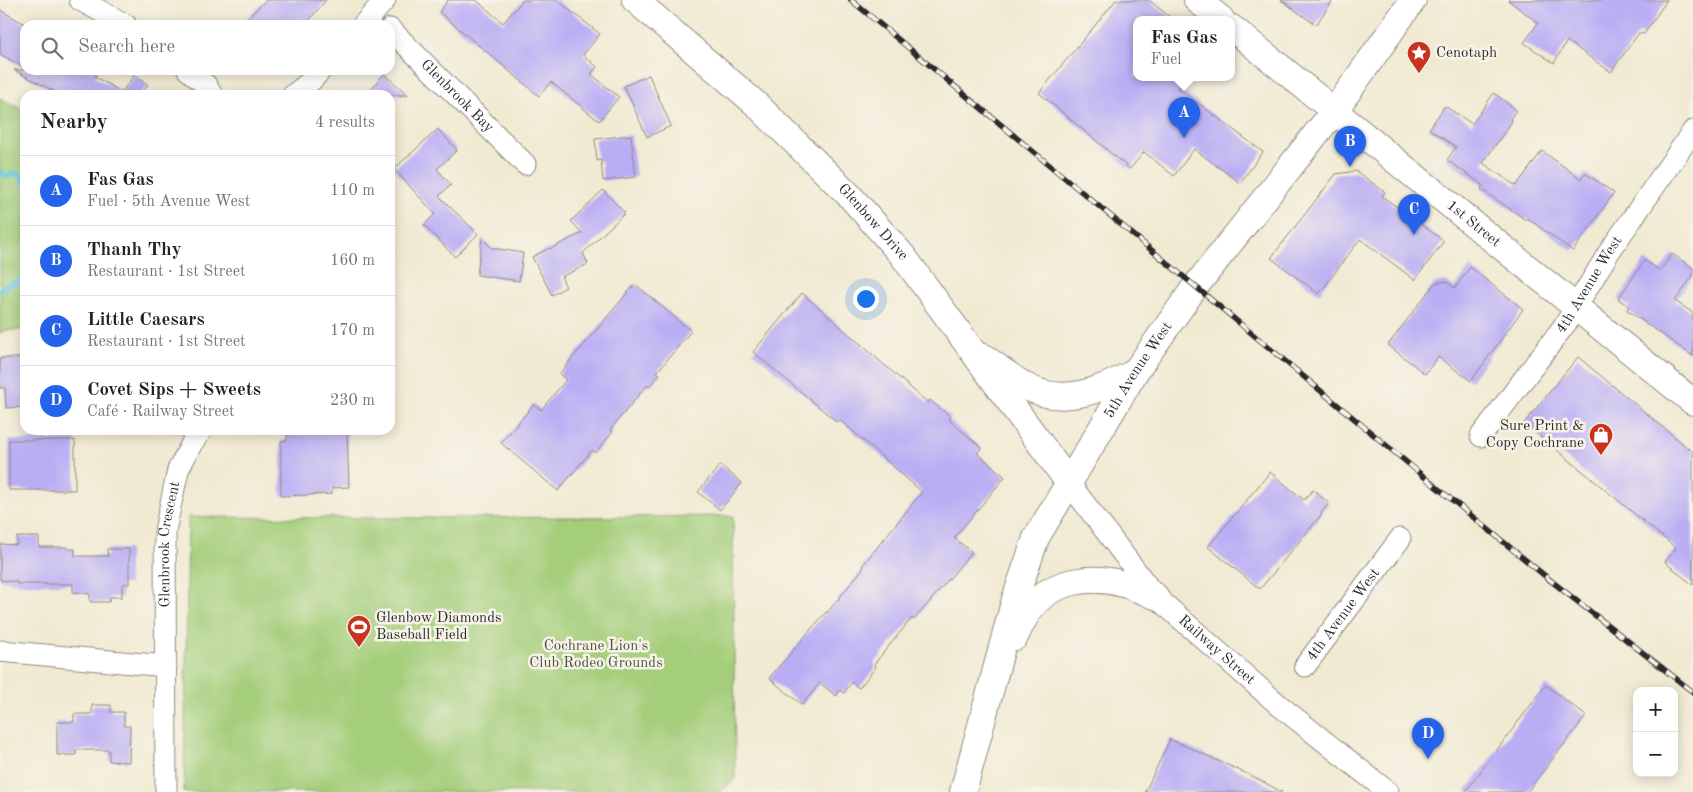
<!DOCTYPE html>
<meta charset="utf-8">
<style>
body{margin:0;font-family:"Old Standard TT",serif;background:#f2f2f2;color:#222}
.controls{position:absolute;right:15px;bottom:15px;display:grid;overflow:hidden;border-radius:10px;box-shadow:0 2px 12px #0003}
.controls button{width:45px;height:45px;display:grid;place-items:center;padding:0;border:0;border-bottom:1px solid #e0e0e0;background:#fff;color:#222;font:25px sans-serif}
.you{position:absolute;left:865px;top:298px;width:18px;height:18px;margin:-12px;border:4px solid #fff;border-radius:50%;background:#1a73e8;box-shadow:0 0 0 8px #1a73e833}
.badge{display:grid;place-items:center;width:32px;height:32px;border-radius:50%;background:#2563eb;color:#fff;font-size:16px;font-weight:700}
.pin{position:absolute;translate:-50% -41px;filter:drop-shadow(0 1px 2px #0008)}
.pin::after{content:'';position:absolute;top:26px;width:18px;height:15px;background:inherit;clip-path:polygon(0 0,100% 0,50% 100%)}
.popup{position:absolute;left:1133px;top:16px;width:102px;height:65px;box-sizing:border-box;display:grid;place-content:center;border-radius:10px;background:#fff;filter:drop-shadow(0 1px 4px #0005);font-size:16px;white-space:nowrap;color:#767676}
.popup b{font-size:19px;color:#222}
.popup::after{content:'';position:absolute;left:50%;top:100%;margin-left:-10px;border:10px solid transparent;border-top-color:#fff}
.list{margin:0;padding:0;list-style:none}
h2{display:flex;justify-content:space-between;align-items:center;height:65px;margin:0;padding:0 20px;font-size:21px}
h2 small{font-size:16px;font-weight:400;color:#767676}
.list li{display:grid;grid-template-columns:32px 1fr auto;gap:15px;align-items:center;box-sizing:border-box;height:70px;padding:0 20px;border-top:1px solid #e0e0e0}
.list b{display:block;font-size:19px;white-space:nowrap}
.list p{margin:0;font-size:16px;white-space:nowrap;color:#767676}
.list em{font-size:16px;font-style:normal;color:#767676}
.icon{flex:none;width:28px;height:28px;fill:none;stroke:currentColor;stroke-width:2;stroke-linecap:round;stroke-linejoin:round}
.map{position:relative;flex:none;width:1693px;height:792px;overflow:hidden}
.search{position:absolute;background:#fff;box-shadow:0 2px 12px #0003;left:20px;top:20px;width:375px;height:55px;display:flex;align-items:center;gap:12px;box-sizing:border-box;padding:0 18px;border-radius:15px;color:#767676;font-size:19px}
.panel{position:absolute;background:#fff;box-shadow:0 2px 12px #0003;left:20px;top:90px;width:375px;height:345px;border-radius:15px}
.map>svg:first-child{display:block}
.green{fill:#a4ce7a;stroke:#687c52}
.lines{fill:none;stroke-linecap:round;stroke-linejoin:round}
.stream{stroke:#5ec4db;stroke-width:6}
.building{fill:#b9adf4}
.minor-casing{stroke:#8e8a7f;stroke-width:23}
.tertiary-casing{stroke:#8e8a7f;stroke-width:28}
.minor{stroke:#fff;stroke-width:21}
.tertiary{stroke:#fff;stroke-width:26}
.rail-casing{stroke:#2b2b2b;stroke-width:5.5}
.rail{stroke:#f7f3e8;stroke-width:4;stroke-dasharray:11;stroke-linecap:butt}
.labels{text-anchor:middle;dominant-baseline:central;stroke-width:5;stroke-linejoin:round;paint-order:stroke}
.poi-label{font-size:15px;fill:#2b2b2b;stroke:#f7f3e8;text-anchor:start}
.street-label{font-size:15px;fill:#2b2b2b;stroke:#f7f3e8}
.park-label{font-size:15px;fill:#49543f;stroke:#f7f3e8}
</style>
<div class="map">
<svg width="1693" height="792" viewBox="0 0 1693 792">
<rect width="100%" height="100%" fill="#f7f3e8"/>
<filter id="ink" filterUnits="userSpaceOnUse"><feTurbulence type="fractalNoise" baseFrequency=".02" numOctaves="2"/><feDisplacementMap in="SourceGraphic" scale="10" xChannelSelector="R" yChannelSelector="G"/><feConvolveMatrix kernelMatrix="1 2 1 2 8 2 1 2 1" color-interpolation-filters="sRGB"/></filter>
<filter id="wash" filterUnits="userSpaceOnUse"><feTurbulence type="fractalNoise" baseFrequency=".0096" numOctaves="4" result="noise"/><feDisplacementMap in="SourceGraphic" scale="20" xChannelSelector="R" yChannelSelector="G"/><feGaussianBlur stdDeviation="1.12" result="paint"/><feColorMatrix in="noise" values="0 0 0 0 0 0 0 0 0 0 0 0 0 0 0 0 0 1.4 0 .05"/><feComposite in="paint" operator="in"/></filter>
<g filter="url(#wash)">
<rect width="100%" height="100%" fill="#f1ead3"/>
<!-- green -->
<path class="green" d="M0,98L25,111V330H6L0,333Z
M733,516L735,779L721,792H184L188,517L417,518Z"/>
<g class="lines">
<!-- stream -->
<path class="stream" d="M0,172L7,177L14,173L20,175L25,184
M0,290L7,285L25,280"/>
</g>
<g id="blocks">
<!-- building -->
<path class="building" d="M266,0H326L305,25H240Z
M448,0H476L503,23L523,0H557L600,34L583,55L597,67L591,74L619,97L599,121L551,82L539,96L439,12Z
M1116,0H1149L1172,19H1136V77H1188L1178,88L1263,152L1240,183L1194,149L1174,176L1144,152L1130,169L1039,93Z
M1281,0H1333L1316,25Z
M1508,0H1667L1644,34L1639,33L1611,72L1567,41L1554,63L1524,43L1538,23Z
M0,10L25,24V68L0,54Z
M14,70H98L95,77L122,92L134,75L148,85L139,95H61Z
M384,74L408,95H366Z
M649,75L671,126L647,137L624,86Z
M1494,93L1516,110L1510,119L1512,121L1483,163L1516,186L1542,151L1581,179L1585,173L1614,193L1573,251L1527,218L1526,220L1481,189L1483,185L1447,160L1456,147L1429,129L1445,106L1472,124Z
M438,129L457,150L437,169L451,185L439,196L478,234L455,257L424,225L435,214L394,169Z
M631,135L636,177L603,181L601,160L597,161L595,139Z
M1356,171L1385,192L1382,196L1444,241L1415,280L1360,239L1319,294L1271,258L1336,174Z
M603,190L625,213L583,253L588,264L561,277L566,287L552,295L532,257L549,248L550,249L582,233L571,221Z
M482,238L492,248L523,253L519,281L477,275Z
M1672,254L1693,268V276L1675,301L1693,313V356L1627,310L1629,306L1618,299L1645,260L1660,271Z
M1470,267L1523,309L1471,381L1438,357L1425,374L1388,345L1435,283L1446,281L1455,288Z
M635,284L691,331L657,372L660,374L649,387L647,385L610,430L613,432L595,453L592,450L558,491L501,443L534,404L541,410L566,380L559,374Z
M802,293L928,403L930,400L951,417L949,420L982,448L977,453L1005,477L954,538L972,552L914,620L912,618L874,664L876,667L859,688L852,682L844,693L840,690L836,696L820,683L802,705L769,678L826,612L827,613L864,567L862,566L922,492L839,419L837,422L753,352Z
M1578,357L1693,452V585L1665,562L1676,548L1524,423Z
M0,358H25V407L6,408L5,388H0Z
M287,430H347L349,487L332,488V494L281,496V441L287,440Z
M9,440H75V490H9Z
M720,465L742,483L720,510L698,492Z
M1270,472L1304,500L1313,490L1329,503L1321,513L1322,514L1260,589L1208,547Z
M17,537H39V547H67V549H75V556H108L107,549H129V584H122V597H110L109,602H91L90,601V594L73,592V584H17V582L0,580V544L17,545Z
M1546,685L1586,716L1527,792H1465Z
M92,705H111V712H124V726H130L129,762L109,761V750H76V755H57V722H74V714H92Z
M1170,739L1254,777L1282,792H1145Z"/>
</g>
</g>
<g filter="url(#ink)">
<use href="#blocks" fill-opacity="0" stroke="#8e8a7f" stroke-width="1"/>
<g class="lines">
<defs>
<g id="minor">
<path d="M80,0L126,25"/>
<path d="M363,25L385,0"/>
<path id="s1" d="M390,29L525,164"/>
<path d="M188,70L206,85L212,95"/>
<path d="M293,95L311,81L321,70"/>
<path id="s2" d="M1481,436L1566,323L1609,252L1693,131"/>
<path id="s3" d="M1069,483L1155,596L1280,706L1388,792"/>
<path d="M0,651L166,666"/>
<path id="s4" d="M1305,666L1400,539"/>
<path id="s5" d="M166,792L165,531L178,470L192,443L202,430"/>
</g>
<g id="tertiary">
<path id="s6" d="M635,0L756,104L849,195L903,256L1069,483"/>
<path d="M1197,0L1221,19"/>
<path id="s7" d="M1232,28L1693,402"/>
<path d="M984,357C997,367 1011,377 1025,386C1063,407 1101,390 1135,372"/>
<path d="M1015,637C1020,626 1026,613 1034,604C1055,580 1093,575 1123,584C1134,587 1145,592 1155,596"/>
<path id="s8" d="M963,792L1015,599L1036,538L1135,372L1195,287L1335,110L1413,0"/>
</g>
</defs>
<!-- minor casing -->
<use href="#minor" class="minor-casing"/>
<!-- tertiary casing -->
<use href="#tertiary" class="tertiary-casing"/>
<!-- minor -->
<use href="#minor" class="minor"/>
<!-- tertiary -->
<use href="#tertiary" class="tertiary"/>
<defs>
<path id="rail" d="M851,0L1440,490L1550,580L1693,692"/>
</defs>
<!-- rail casing -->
<use href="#rail" class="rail-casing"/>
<!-- rail -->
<use href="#rail" class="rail"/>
</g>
</g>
<!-- icons -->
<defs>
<symbol id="sight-pin" viewBox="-11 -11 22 30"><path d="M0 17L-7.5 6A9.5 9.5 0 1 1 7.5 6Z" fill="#c8321e" stroke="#f7f3e8"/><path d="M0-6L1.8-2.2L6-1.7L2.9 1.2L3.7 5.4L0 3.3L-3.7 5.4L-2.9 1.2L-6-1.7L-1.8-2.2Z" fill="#fff"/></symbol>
<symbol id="shop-pin" viewBox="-11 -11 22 30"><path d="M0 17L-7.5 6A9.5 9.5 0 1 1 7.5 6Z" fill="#c8321e" stroke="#f7f3e8"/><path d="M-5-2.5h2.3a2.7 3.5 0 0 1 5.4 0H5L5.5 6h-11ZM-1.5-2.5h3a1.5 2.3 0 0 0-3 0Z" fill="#fff"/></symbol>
<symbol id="stadium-pin" viewBox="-11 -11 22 30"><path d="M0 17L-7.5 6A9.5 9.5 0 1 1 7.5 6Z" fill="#c8321e" stroke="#f7f3e8"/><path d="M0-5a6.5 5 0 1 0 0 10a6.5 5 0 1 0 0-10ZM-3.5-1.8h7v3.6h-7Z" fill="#fff"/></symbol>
</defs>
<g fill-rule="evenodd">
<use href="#sight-pin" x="1405" y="39" width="28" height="38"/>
<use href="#shop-pin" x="1587" y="421" width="28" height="38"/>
<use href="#stadium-pin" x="345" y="613" width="28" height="38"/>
</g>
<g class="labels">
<!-- poi labels -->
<g class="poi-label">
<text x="1436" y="53">Cenotaph</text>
<text x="1584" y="426" text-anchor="end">Sure Print &amp;<tspan x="1584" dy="17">Copy Cochrane</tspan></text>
<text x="376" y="618">Glenbow Diamonds<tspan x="376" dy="17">Baseball Field</tspan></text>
</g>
<!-- street labels -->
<g class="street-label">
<text stroke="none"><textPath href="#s1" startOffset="95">Glenbrook Bay</textPath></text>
<text stroke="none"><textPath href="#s6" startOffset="326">Glenbow Drive</textPath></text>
<text stroke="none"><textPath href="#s7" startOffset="311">1st Street</textPath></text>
<text stroke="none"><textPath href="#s2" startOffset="186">4th Avenue West</textPath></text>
<text stroke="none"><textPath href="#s8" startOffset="461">5th Avenue West</textPath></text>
<text stroke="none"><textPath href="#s5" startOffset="248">Glenbrook Crescent</textPath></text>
<text stroke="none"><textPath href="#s4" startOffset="64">4th Avenue West</textPath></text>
<text stroke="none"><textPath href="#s3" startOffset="224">Railway Street</textPath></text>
</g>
<!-- park labels -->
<g class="park-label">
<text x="596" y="646">Cochrane Lion's<tspan x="596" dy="17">Club Rodeo Grounds</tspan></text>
</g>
</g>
</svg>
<div class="controls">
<button>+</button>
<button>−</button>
</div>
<div class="you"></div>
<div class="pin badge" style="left:1184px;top:138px">A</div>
<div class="popup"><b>Fas Gas</b>Fuel</div>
<div class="pin badge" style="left:1350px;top:167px">B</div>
<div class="pin badge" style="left:1414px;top:235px">C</div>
<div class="pin badge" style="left:1428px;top:759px">D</div>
<div class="search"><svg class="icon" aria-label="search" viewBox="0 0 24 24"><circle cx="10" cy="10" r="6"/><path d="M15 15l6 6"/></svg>Search here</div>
<section class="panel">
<h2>Nearby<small>4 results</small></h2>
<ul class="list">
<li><span class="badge">A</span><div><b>Fas Gas</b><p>Fuel · 5th Avenue West</p></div><em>110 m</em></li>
<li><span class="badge">B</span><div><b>Thanh Thy</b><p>Restaurant · 1st Street</p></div><em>160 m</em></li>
<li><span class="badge">C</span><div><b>Little Caesars</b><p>Restaurant · 1st Street</p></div><em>170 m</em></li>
<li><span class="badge">D</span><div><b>Covet Sips + Sweets</b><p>Café · Railway Street</p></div><em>230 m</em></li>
</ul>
</section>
</div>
